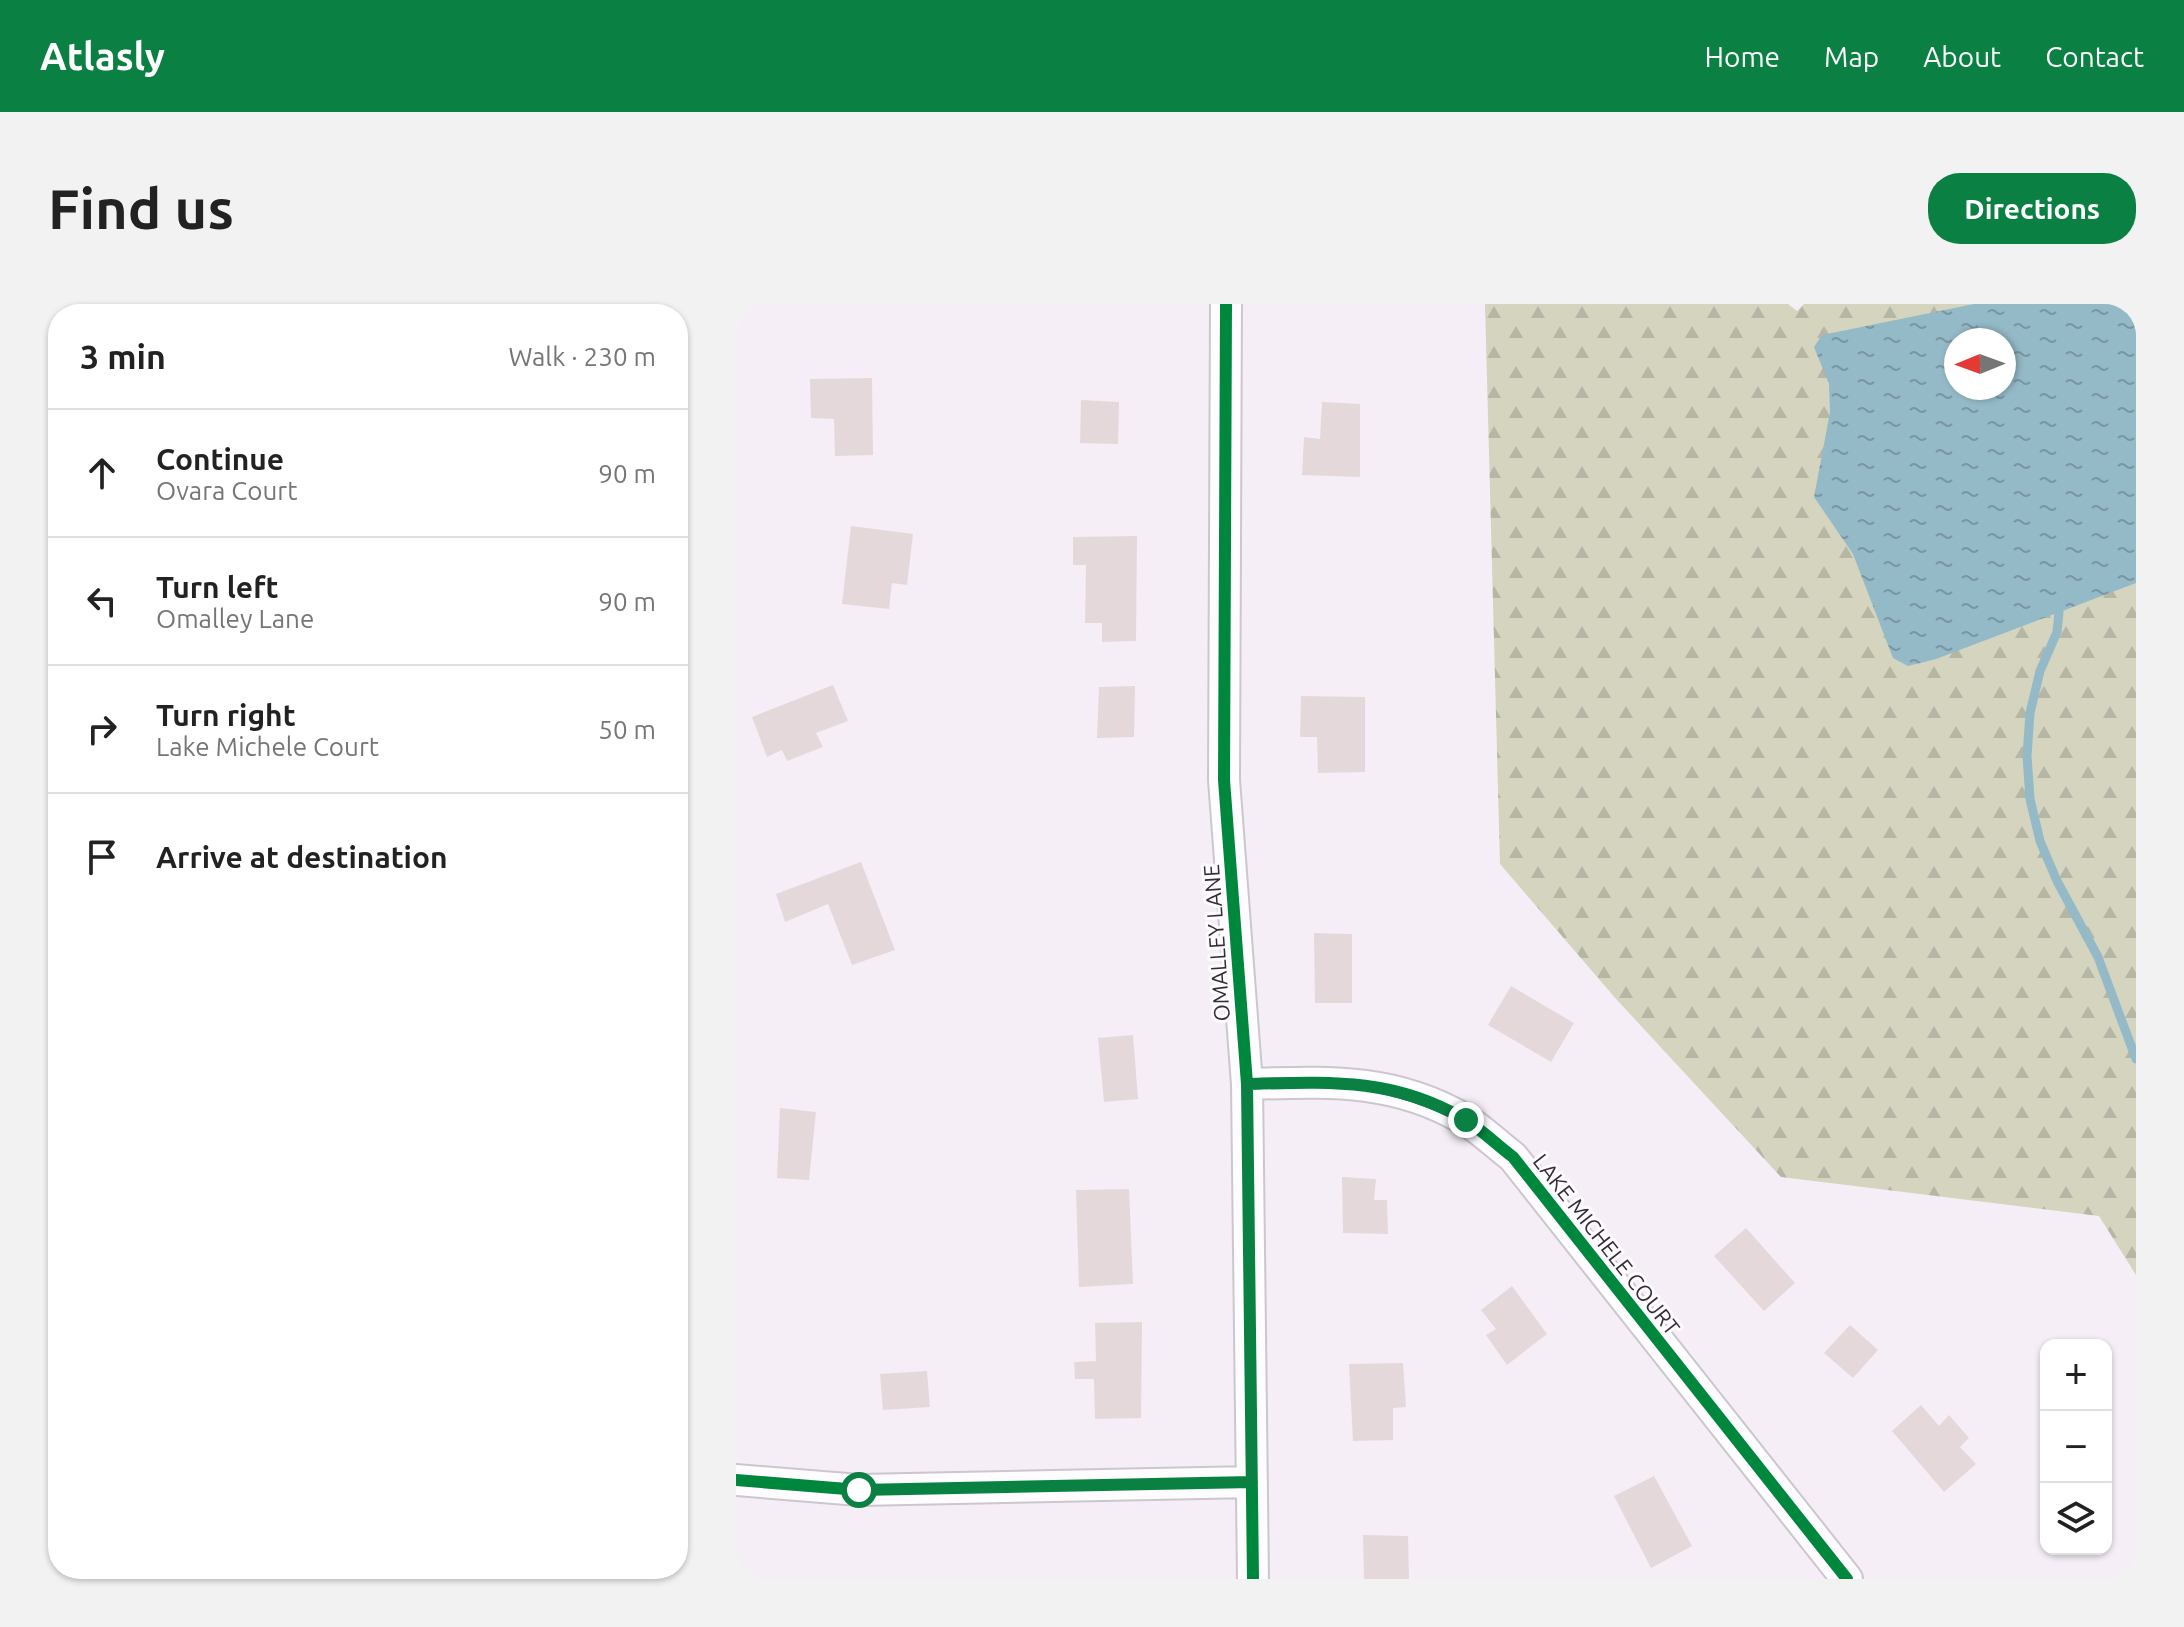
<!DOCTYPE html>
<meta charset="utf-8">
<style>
body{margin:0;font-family:Ubuntu,sans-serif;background:#f2f2f2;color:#222}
.controls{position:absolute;right:24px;bottom:24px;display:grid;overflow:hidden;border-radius:16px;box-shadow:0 2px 6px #0004}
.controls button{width:72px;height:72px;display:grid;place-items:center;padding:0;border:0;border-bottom:2px solid #e0e0e0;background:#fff;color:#222;font:40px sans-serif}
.compass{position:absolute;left:1208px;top:24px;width:72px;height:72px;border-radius:50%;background:#fff;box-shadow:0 2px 6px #0004;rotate:269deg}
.stop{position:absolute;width:24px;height:24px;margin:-18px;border:6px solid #0b8043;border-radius:50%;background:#fff}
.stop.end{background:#0b8043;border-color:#fff;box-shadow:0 2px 8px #0008}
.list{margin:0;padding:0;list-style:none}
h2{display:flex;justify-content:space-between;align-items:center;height:104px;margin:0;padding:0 32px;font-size:34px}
h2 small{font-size:26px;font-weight:400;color:#767676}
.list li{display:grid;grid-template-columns:52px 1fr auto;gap:24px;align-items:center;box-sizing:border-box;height:128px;padding:0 32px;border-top:2px solid #e0e0e0}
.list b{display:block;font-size:30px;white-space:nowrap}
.list p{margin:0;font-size:26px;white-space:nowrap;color:#767676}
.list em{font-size:26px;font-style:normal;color:#767676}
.icon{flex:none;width:44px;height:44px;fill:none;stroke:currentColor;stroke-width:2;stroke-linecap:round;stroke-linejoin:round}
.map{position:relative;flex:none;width:1400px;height:1275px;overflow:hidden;border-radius:32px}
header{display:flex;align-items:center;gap:48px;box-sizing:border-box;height:112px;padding:0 40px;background:#0b8043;color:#fff}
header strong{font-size:38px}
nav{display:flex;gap:44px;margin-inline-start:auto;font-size:28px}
.intro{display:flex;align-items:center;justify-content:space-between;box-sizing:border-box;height:192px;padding:0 48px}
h1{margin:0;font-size:56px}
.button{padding:20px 36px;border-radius:32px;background:#0b8043;color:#fff;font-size:28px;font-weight:700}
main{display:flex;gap:48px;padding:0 48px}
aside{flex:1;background:#fff;border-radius:32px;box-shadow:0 2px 6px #0004}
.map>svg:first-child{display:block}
.forest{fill:url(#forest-firs);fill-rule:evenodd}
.water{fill:url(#water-ripples);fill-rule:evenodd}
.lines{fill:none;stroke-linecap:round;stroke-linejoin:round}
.stream{stroke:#94b9c7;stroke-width:9}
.building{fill:#e5d8da}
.minor-casing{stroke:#ccc6ce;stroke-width:34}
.minor{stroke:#fefcfe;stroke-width:30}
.cycleway-casing{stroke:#fefbff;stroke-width:17}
.cycleway{stroke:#00873e;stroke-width:12}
.route{stroke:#0b8043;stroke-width:10}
.labels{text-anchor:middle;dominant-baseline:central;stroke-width:6;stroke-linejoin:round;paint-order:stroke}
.street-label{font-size:22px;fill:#322d34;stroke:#fefbff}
</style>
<header>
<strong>Atlasly</strong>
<nav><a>Home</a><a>Map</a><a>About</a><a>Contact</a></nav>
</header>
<div class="intro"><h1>Find us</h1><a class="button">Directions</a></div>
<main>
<aside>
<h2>3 min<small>Walk · 230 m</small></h2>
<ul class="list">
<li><svg class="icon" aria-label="ahead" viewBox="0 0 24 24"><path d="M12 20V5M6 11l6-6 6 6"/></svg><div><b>Continue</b><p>Ovara Court</p></div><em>90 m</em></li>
<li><svg class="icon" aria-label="left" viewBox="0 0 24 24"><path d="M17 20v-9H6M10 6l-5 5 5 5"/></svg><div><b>Turn left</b><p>Omalley Lane</p></div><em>90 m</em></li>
<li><svg class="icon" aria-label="right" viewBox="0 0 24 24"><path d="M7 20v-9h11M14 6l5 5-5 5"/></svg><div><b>Turn right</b><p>Lake Michele Court</p></div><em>50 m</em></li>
<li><svg class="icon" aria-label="arrive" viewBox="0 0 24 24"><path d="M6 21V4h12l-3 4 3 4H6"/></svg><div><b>Arrive at destination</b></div></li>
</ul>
</aside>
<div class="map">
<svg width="1400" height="1275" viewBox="0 0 1400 1275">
<defs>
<pattern id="forest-firs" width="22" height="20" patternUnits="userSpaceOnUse" patternTransform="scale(2)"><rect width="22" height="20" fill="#d4d4bf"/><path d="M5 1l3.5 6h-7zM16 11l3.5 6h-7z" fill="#b6b6a5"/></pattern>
<pattern id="water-ripples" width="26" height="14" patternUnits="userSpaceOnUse" patternTransform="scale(2)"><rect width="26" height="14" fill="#94b9c7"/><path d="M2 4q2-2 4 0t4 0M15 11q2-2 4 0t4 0" fill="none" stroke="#7997a2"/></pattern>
</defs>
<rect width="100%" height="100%" fill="#f5eef7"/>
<!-- forest -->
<path class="forest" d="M749,0H1052L1061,7L1068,0H1400V971L1363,912L1045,873L881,696L764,560ZM1220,36H1268V84H1220Z"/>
<!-- water -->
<path class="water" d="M1238,0H1400V279L1200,355L1172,362L1157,354L1117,250L1078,193L1094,108L1093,80L1078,43L1086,31ZM1220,36H1268V84H1220Z"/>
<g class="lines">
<!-- stream -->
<path class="stream" d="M1323,308L1321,328L1304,367L1294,409L1291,452L1294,495L1304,537L1321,577L1362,653L1400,755"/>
</g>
<!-- building -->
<path class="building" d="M136,74L137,151L99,152L98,115L75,114L74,75Z
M345,96L383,98L382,140L344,139Z
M586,98L624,100V173L566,171L568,133L584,135Z
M115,222L177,230L171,281L156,279L153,305L106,300Z
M401,232L400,337L366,338V319H349L350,261H337V233Z
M97,381L112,417L80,429L87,443L51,457L46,446L31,453L16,413Z
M399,382L398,433L361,434L363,383Z
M565,392L629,393V468L582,469L581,433H564Z
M125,558L159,646L116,661L92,600L49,618L40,590Z
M578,629L616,630V699H579Z
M775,682L838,719L815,758L752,721Z
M397,731L402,795L368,798L362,734Z
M44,804L80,808L73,876L41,874Z
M606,873L640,875L638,896H651L652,930L607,929Z
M393,885L397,980L343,983L340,886Z
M1010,924L1059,979L1028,1007L978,952Z
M776,982L811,1030L771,1061L750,1031L760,1025L745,1006Z
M406,1018L405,1114L359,1115L358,1075H339L338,1058L360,1057L359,1019Z
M1114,1021L1142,1046L1117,1074L1088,1049Z
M667,1059L670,1103L657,1104V1136L617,1137L613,1060Z
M191,1067L194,1103L147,1106L144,1070Z
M1185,1101L1203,1122L1213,1111L1233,1134L1224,1143L1240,1160L1208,1188L1156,1127Z
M918,1172L956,1242L915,1264L878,1192Z
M627,1231L672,1232L673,1275H628Z"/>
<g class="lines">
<defs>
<path id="minor" d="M490,0L488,476L511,780L517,1275
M511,780C590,778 656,773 728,815C745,825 761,841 777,853L1111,1275
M0,1176L123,1186L516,1178"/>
</defs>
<!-- minor casing -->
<use href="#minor" class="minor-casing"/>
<!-- minor -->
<use href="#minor" class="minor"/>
<defs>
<path id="cycleway" d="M490,0L488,476L511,780L517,1275
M511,780C590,778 656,773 728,815C745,825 761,841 777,853L1111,1275
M0,1176L123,1186L516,1178"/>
</defs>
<!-- cycleway casing -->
<use href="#cycleway" class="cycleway-casing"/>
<!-- cycleway -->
<use href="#cycleway" class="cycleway"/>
</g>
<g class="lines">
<!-- route -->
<path class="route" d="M123,1186L516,1178L511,780C600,777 648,774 730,816"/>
</g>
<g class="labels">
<!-- street labels -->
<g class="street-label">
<text transform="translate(480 639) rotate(-94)">OMALLEY LANE</text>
<text transform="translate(871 940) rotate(52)">LAKE MICHELE COURT</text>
</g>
</g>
</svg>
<div class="controls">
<button>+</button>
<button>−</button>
<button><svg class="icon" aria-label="layers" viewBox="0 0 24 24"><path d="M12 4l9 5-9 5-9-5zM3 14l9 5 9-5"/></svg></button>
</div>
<svg class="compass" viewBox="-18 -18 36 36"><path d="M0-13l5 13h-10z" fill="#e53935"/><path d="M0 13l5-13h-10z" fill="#767676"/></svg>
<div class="stop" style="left:123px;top:1186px"></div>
<div class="stop end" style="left:730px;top:816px"></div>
</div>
</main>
